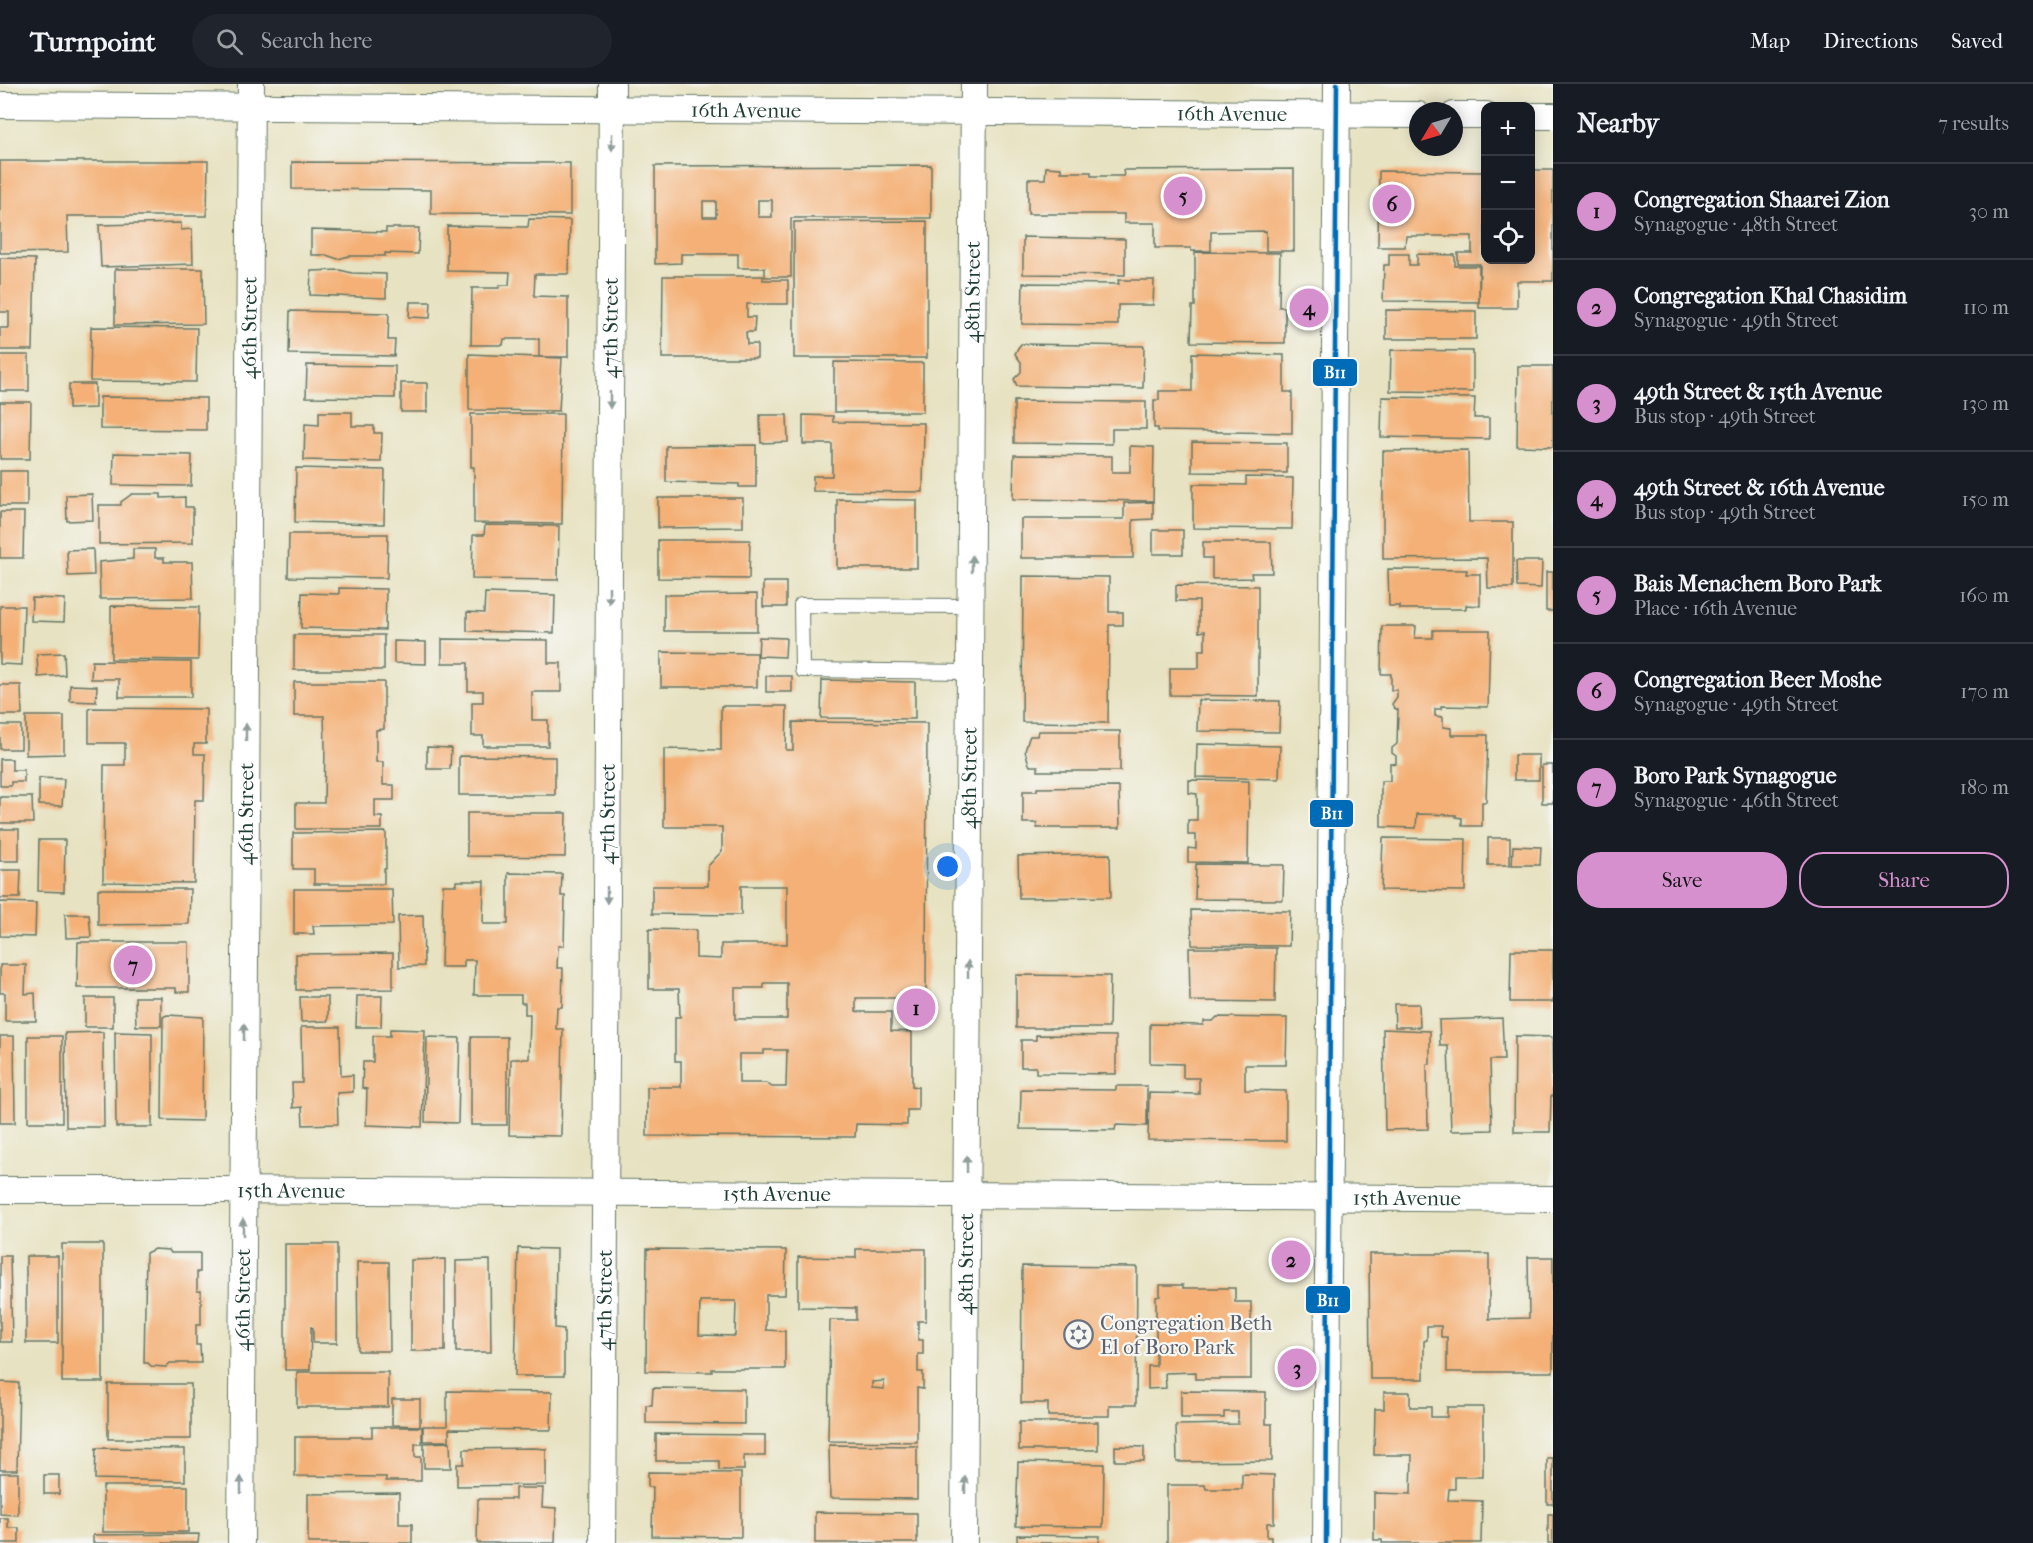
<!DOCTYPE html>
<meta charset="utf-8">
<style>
body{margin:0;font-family:"IM FELL French Canon",serif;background:#20242c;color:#f1f3f6}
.controls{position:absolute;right:18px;top:18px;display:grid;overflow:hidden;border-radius:12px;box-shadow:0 3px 15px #0003}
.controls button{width:54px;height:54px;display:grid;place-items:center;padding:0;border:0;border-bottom:2px solid #363941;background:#171b24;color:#f1f3f6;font:30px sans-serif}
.compass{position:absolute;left:1409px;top:18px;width:54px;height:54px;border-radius:50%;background:#171b24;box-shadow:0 3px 15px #0003;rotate:232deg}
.you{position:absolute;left:948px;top:783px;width:21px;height:21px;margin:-15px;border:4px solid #fff;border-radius:50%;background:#1a73e8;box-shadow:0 0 0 9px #1a73e833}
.badge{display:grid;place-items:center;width:39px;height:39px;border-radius:50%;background:#d690ce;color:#111;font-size:20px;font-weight:700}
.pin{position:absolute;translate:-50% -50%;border:3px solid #fff;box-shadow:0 2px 6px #0006}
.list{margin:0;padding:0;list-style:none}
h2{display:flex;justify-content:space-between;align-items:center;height:78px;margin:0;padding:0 24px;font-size:26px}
h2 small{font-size:20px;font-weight:400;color:#9ea1a6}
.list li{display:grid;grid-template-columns:39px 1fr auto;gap:18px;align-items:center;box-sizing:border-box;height:96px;padding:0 24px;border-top:2px solid #363941}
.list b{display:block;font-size:22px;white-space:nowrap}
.list p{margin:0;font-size:20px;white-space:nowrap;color:#9ea1a6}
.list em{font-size:20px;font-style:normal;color:#9ea1a6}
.actions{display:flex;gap:12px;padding:18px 24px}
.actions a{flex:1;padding:14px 0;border:2px solid #d690ce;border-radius:24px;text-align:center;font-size:21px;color:#d690ce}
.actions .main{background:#d690ce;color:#111}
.icon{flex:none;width:33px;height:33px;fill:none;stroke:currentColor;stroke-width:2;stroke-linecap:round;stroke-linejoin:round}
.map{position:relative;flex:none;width:1553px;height:1459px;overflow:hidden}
header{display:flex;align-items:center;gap:36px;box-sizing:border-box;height:84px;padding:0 30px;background:#171b24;border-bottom:2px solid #363941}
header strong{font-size:28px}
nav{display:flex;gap:33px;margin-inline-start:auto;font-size:21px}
.search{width:420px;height:54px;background:#20242c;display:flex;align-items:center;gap:15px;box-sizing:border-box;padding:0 21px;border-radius:33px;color:#9ea1a6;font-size:22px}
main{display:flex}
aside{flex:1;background:#171b24}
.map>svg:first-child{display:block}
.building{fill:#f4b076;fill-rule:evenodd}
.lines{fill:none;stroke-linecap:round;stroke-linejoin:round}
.lane-casing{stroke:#657765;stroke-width:16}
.street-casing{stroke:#657765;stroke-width:28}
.lane{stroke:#fff;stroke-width:14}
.street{stroke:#fff;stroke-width:26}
.bus-1-casing{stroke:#f6f6f2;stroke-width:9}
.bus-1{stroke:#006cb7;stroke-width:4.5}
.oneway{fill:#8f9e9a}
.labels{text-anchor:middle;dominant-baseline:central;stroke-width:4.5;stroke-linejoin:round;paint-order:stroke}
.street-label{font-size:21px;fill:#1f3d34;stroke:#f6f6f2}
.worship-label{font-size:21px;fill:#5b616d;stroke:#f6f6f2;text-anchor:start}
.line-badge{stroke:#f6f6f2;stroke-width:2}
.badge-label{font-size:16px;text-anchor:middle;font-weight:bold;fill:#fff}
</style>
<header>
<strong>Turnpoint</strong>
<div class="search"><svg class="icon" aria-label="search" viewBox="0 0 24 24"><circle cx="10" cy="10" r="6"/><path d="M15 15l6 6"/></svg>Search here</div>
<nav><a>Map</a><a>Directions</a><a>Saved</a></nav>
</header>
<main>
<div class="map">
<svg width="1553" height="1459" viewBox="0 0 1553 1459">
<rect width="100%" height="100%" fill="#f6f6f2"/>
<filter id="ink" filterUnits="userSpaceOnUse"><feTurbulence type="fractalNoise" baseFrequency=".0167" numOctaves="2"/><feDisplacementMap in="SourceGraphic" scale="12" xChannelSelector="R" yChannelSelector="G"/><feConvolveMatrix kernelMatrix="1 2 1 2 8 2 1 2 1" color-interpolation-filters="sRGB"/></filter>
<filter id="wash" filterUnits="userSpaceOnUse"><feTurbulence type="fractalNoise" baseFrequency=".008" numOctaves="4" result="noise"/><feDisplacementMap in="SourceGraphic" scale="24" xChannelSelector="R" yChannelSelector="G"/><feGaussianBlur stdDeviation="1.35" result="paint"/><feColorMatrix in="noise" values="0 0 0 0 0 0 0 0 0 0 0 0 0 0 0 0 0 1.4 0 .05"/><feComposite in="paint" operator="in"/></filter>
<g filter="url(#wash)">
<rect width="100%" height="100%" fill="#e7e2c1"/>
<g id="blocks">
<!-- building -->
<path class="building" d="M0,77H208L207,132H67L68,168L0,169Z
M292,78L570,79V131L431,130V106L292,105Z
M931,81V134H791V193H765V184H738V170H681V179L655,180V82ZM758,116H772V133H758ZM703,117H716V133H703Z
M1046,83L1061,84V88H1091V92H1124L1123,86L1294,85V167H1266V147L1211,148V167H1191V164H1155V139H1124V130H1028V95H1045Z
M1530,86H1553V197H1517V224H1479L1480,180H1458V169H1472V152H1406L1405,163H1378L1379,87L1485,88V176H1530Z
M529,135L570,136L569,190H535L534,212L568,213V273H539V255H504L503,261H471L472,204H499V201H509L510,188L447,187V142L528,143Z
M927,137V274H794V138Z
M181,139V146L192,145L193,180L101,183L99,141Z
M386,144H419L418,170L385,169V172H349L338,175L326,171H311V146L386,148Z
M1023,153L1125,155V191L1023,190Z
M1195,168L1280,169L1279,223H1285V259L1191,258L1192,222H1195Z
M1389,170H1409V181H1417V170L1455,171V182H1479V218L1383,217L1384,181H1389Z
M0,174L35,175L33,266H0V244H9V228H0Z
M115,185H203L204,240L115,241Z
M340,186L352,189L386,190V214L310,211L311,187Z
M663,192H763V196H788V220H747V233H755L754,248H746L747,260H757V274H662Z
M1118,196H1154L1153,221H1118V241L1022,240L1023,199L1119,200Z
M410,218H431L430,234L409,233Z
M1386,226L1476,227V255H1386Z
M290,227L389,229L388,256H395L394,272L289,270Z
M91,243L197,244L196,298L90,297Z
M1021,260L1144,262L1143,304L1017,302L1014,295L1021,288V278L1015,270L1018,264Z
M1391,266L1473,267V308L1390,307Z
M1192,269L1284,271V308H1292V349L1158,347V344H1154V316H1159V307H1192Z
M469,270L562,274L559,327L469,326Z
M0,271H29V307H0Z
M834,278L923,279V328H834Z
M307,281L395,282V314L306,313Z
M1518,282H1553V363L1517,362Z
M401,299H427V328H401Z
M69,300H95V324L69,325Z
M100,313L206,314V346L100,345Z
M1382,313L1475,314L1474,334H1489V355L1381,353Z
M1014,317L1146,318V345H1112V360L1014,359Z
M0,318H31L30,375H0Z
M319,328H352V342H374V349H382L381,378L304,376L305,340L319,341Z
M471,330H563L562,440L474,439V383H471Z
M760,331H787L788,358L761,359Z
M803,331L833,332V338L924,339L923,408L813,407V392H832V360H803Z
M1192,358L1287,359V389L1192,388Z
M756,361V403H739V400L666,398V362Z
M1130,362L1154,363L1153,417L1013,415L1014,371L1112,372V388H1130Z
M1468,366L1469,438H1513V504H1488L1487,474L1383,475V367Z
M114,369L192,371L191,402L113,401Z
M296,384L385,386L384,440L295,438Z
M0,387H27V422H0Z
M1246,393L1293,394L1292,445L1193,444V400L1246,401Z
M92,410L93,436L67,437L66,411Z
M132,410H161V414L185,413V423H193V459L99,460V421H121V418Z
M658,414H743V443L658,444Z
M837,415L917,416V484H837Z
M1153,418V435L1133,436V474H1021V435H1124V419Z
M0,428H24L23,474H0Z
M485,441L559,442L558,496L472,495L473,451H484Z
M1153,446H1183V470H1153Z
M289,450H388L387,494L288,493Z
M658,456H750L749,495L658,494Z
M1203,458H1271L1272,489H1251L1252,494L1212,495V474H1203Z
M93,465L94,491L68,492L67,466Z
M133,465H155V474H164V478H192L193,514L100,515L99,478L133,475Z
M1516,477H1542L1541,504L1517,503Z
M1388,485L1467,486L1466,490H1480V522L1466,521V525H1400V522H1389Z
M1546,488H1553V527H1546Z
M1023,492L1109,493V528H1123V541H1109L1108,639L1022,638Z
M763,498H786V523H763Z
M1176,501L1258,502V612L1170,611V584H1199V566H1205V547L1199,548V517H1176Z
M339,504L386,505L385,546L301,544L302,509L339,510Z
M485,509L555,511L554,549L467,547V528L484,529Z
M757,510V547H664V511Z
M32,514L65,515L64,538L31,537Z
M0,522H24L22,581L0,580Z
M111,522L199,523L198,576L111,575Z
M1382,542H1416L1415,554H1433V546H1490L1488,623L1441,622V625H1435V632L1443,633V643L1451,644V651H1488L1486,718H1482V742H1462V734L1456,733V731L1417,730L1416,744L1381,743V697H1390V679L1396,680V672L1392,669V664L1397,660L1398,626L1394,624L1392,620L1397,613V606H1391V590H1381Z
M294,551H384V586H294Z
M759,553L786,554L785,573L758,572Z
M442,555L548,556V579H561V608H532V636H548V662H483V652H472V618H483V607H468V579H442Z
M394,557L426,558V580L394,579Z
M661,568L757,569V603H661Z
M64,569L65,591L38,593L37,570Z
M92,577L191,578V613H119V595H91Z
M766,592H792V608H766Z
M822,596L915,598V635L821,634Z
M294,598H384V645L376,646V678H383V701H394V716H375V733H382V745H296V719H324L325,662L324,632H294Z
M0,601H21L22,631H0Z
M70,601L97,602L96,618L70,617Z
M1198,616L1280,617L1279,648L1197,647Z
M721,622H787L786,666H793V638L927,639L926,914H856V928H891V947L912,948V1002L918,1003V1026H907V1041L856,1040L855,1053L647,1052V1003H681V977H675V933H680L679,905H649V845L696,846V874L721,875V860H787V802H741V831L652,830V802H708V782L722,767V743H664V665L721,666ZM764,899H787V935H735V904H764ZM764,966H787L786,1003H772L766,999H739V970H764Z
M89,624L206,625V660H194V670H205L204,716H195L194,799L103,798L104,681H125V659H89Z
M26,632H64V670L26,671Z
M0,641H21V665H0Z
M1038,647H1120V687H1038V682H1030L1029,680L1025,667L1029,654L1030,652H1037Z
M1197,660L1280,662L1279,695L1196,693Z
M427,663L451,664L450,685H427Z
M1514,671H1539V696H1514Z
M459,672L555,673V711H459Z
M0,675H12V686H24V698H11V702H0Z
M1542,681H1553V719H1542Z
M39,694L64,695L62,722L39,721Z
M1189,696L1249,697L1248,779L1188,778V764L1196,765V751H1188V736H1197V710L1189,709Z
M1119,703L1120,744H1037V739H1023V707H1037V704Z
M0,713H32L33,739H0Z
M467,729H566L565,773L467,772Z
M0,745H19V777H0Z
M386,748V785H384V800H314V785H293V749Z
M1383,754L1466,755L1465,807L1381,806Z
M1488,754H1510V781H1488Z
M39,756H65L64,808L38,807Z
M1513,762L1541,763L1540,781H1512Z
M1110,770L1111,813L1019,814L1018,772Z
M1196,780L1284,781L1283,816L1195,815Z
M0,786H21L20,814H0Z
M508,789L562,790L561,812H565L564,862H558L557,884H563L562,923H557L556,945H563L561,1052L509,1051L511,975H529L530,930H525V919H521V911H474L475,876H464V883H441L443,801H456V797H484L483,840H508Z
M98,805H190L189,840L98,841Z
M294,805H392L393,841L313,842L314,850H294Z
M0,818L36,819L35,853L0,852Z
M1191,826L1290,827L1289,862L1192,861Z
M65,830H89L91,853L66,854Z
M423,831L424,882L399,883L398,832Z
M78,858H189V908H176V904H77Z
M1189,864H1276L1275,918L1190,917Z
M1511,866H1553V918H1510Z
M393,869V905L296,906V870Z
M0,881H26L25,910L35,909L36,937H5V909H0Z
M1016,891L1110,892L1109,944H1016Z
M357,912H382L381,943H356Z
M135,913H161V942H136Z
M300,913H328V937L301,938Z
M85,914H113V943H85Z
M1394,920H1419L1420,943H1395Z
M167,931L203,933L202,1037L162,1036L163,933Z
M1217,933L1287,934L1286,981H1245V1006L1286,1007V1057L1148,1056L1149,1009L1199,1010V994H1183V980L1150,979V940L1203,941L1204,937H1213Z
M1502,934L1504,976H1490L1492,1046L1451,1047L1448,962H1440L1439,936Z
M301,943H340L341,992L353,991V1008L337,1009L338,1040L303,1041L302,1023L293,1024L292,999H302Z
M390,945L425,946L422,1043L366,1041L367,1005L362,1004L363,978H373V952H390Z
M1383,945L1430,947V980H1427L1428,1045L1385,1046Z
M103,948L104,1043H66L65,949Z
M115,948L152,949V1043H116Z
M1036,951L1116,952V990L1036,989V983H1021V956H1036Z
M0,952H14L15,1039H0Z
M28,952H62V1038H28Z
M1515,952L1552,953L1553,1012H1551L1550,1048H1514Z
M427,953L460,954L458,1039L425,1038Z
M471,953H507V1041H471Z
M1116,1002H1147V1042L1116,1041L1115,1046L1020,1045L1021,1005L1116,1006Z
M62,1160H103V1298H62Z
M285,1160H337V1259H313V1244L311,1243L310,1286H285Z
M518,1164L556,1165L555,1244L564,1245V1292H515Z
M154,1165L169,1166L171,1169H200V1188H197V1207H201V1241H196V1261H200L201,1279H170L166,1283L151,1282L148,1279H144L146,1169Z
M647,1165L786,1166L785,1211H766V1246L785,1247V1285H712V1288L646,1287ZM700,1217H736L735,1252L699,1251Z
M856,1165H926V1237H918V1256H923V1270H918V1288H923V1305L917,1304V1358L828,1357L830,1236H856V1224L798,1223V1173L856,1174ZM884,1297V1305L872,1304V1298Z
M1369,1170H1489V1235L1529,1234L1528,1173H1553V1288H1447V1253H1441V1242H1427V1256L1424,1257V1295H1370Z
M0,1172H10L12,1258H0Z
M26,1172H58V1259H26Z
M445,1175V1267H411V1176Z
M490,1176L491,1268H456V1177Z
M357,1178H389L390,1267H358Z
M1022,1182L1137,1183L1136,1321H1109V1332H1048V1319H1021Z
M1160,1201H1183V1204H1235V1218H1251V1295H1196V1288L1165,1289L1166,1304L1148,1305V1282H1156V1213L1160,1212Z
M297,1288H388V1323H297Z
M0,1298L19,1299L17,1386H0Z
M108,1300H191V1355H108Z
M653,1304L744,1305V1340L646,1339V1321H652Z
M447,1307L552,1308L551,1346L449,1345V1357H423V1342H447Z
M1181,1307L1266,1308V1340H1272V1377L1177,1378L1176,1341L1238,1340V1328H1224V1334H1181Z
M1384,1308H1410V1323H1431V1333H1447V1323H1483V1393H1455V1405H1449L1448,1416L1482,1417L1481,1459H1382V1456H1374V1409L1411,1410L1412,1371H1374L1375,1325H1384Z
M392,1315H420V1342L392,1341Z
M1019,1338H1098V1366H1019Z
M372,1343H422V1360H415V1373H421V1397H386V1393L295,1392V1353H372Z
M656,1350L765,1351V1372H744V1386H719V1377H656Z
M450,1358L451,1384H424V1359Z
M829,1361L917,1362V1415L830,1414Z
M1115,1362L1144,1363V1377H1115Z
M96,1364L185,1365V1397L95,1395Z
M534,1364L546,1365V1401L457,1402V1380H464V1365Z
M1547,1374H1553V1420H1547Z
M1018,1378L1104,1380L1103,1443L1016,1442Z
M648,1388L741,1389V1453L652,1452L653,1403H648Z
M0,1389H18V1431L0,1430Z
M1242,1390L1274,1391V1439H1267V1453H1271V1459H1167V1401H1205L1206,1405H1242Z
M44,1391H59V1410H44Z
M103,1402H188V1448H103Z
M515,1404H543L542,1423L556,1424L555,1459H477L478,1415H515Z
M399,1409V1440H412V1459H308V1410Z
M815,1428L917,1429V1459H815Z
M1548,1430H1553V1459H1548Z
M0,1434H8V1444H19V1459H0Z
M199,1450L198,1459H93V1451Z
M1017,1451L1100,1452L1099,1459H1017Z"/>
</g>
</g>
<g filter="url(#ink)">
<use href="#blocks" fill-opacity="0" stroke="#657765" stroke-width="1.5"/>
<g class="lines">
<defs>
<path id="lane" d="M970,588L802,586L801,521L971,522"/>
<g id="street">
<path id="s1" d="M0,21L1418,31"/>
<path d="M1454,31H1486"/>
<path d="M1530,32H1553"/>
<path id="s2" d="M0,1106H210L1553,1115"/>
<path id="s3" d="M241,1459L251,0"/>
<path id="s4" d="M603,1459L612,0"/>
<path id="s5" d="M964,1459L974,0"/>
<path d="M1326,1459L1337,0"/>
</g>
</defs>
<!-- lane casing -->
<use href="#lane" class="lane-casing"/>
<!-- street casing -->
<use href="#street" class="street-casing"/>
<!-- lane -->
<use href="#lane" class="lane"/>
<!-- street -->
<use href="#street" class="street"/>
<defs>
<path id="bus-1" d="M1326,1459L1337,0"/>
</defs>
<!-- bus-1 casing -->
<use href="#bus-1" class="bus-1-casing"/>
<!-- bus-1 -->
<use href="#bus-1" class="bus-1"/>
</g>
<!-- one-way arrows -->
<defs><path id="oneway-solid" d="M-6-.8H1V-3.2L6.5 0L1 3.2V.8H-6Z" transform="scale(1.5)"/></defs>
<g class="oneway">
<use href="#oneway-solid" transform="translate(612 58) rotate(90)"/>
<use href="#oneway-solid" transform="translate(610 316) rotate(90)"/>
<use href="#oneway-solid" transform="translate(972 480) rotate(-90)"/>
<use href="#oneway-solid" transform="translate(609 511) rotate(90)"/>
<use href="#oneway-solid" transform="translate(246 648) rotate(-90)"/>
<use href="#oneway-solid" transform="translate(607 811) rotate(90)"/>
<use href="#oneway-solid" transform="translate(968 885) rotate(-90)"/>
<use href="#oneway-solid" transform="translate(244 948) rotate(-90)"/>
<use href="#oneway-solid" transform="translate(967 1080) rotate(-90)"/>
<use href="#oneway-solid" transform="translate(243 1143) rotate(-90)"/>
<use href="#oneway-solid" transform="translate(241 1401) rotate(-90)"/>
<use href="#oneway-solid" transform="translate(965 1401) rotate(-90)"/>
</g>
</g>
<!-- icons -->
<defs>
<symbol id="synagogue-ring" viewBox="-11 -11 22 22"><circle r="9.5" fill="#f6f6f2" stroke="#6b7280" stroke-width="1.5"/><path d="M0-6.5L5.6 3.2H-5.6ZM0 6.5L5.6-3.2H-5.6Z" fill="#6b7280"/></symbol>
</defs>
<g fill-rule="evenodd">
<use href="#synagogue-ring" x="1062" y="1234" width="33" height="33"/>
</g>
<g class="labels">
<!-- street labels -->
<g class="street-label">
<text stroke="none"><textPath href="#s1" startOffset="746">16th Avenue</textPath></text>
<text stroke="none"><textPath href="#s1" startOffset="1232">16th Avenue</textPath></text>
<text stroke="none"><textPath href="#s5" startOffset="1251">48th Street</textPath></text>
<text stroke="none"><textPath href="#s3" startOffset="1215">46th Street</textPath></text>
<text stroke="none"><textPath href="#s4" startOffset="1215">47th Street</textPath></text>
<text stroke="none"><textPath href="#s5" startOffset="765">48th Street</textPath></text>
<text stroke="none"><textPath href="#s3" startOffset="729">46th Street</textPath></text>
<text stroke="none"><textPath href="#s4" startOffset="729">47th Street</textPath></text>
<text stroke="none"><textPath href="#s2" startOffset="291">15th Avenue</textPath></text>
<text stroke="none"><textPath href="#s2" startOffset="777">15th Avenue</textPath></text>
<text stroke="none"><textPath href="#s2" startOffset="1407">15th Avenue</textPath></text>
<text stroke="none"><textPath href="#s5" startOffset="279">48th Street</textPath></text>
<text stroke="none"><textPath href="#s3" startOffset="243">46th Street</textPath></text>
<text stroke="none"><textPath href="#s4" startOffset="243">47th Street</textPath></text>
</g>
<!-- worship labels -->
<g class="worship-label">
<text x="1100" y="1239">Congregation Beth<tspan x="1100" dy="24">El of Boro Park</tspan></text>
</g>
</g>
<g class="line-badge">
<rect x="1312" y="274" width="46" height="29" rx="6" fill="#006cb7"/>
<rect x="1309" y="715" width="45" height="29" rx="6" fill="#006cb7"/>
<rect x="1305" y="1201" width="46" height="29" rx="6" fill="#006cb7"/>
</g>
<g class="badge-label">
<text x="1335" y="294">B11</text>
<text x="1332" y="735">B11</text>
<text x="1328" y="1222">B11</text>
</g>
</svg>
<div class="controls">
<button>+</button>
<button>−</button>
<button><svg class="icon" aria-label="locate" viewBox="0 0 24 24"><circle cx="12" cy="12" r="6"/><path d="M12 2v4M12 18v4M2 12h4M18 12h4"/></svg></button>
</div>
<svg class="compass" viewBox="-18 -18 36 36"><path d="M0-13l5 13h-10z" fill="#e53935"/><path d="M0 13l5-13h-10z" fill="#9ea1a6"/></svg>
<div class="you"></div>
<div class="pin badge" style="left:916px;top:924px">1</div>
<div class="pin badge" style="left:1291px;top:1176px">2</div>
<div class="pin badge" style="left:1297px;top:1284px">3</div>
<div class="pin badge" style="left:1309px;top:224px">4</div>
<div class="pin badge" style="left:1183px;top:112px">5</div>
<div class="pin badge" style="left:1392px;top:120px">6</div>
<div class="pin badge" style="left:133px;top:881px">7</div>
</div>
<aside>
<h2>Nearby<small>7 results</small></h2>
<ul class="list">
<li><span class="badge">1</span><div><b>Congregation Shaarei Zion</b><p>Synagogue · 48th Street</p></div><em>30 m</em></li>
<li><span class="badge">2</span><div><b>Congregation Khal Chasidim</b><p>Synagogue · 49th Street</p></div><em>110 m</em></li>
<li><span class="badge">3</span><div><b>49th Street &amp; 15th Avenue</b><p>Bus stop · 49th Street</p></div><em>130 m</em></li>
<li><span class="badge">4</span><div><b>49th Street &amp; 16th Avenue</b><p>Bus stop · 49th Street</p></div><em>150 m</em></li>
<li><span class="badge">5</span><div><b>Bais Menachem Boro Park</b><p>Place · 16th Avenue</p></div><em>160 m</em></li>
<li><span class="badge">6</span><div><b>Congregation Beer Moshe</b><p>Synagogue · 49th Street</p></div><em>170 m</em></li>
<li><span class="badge">7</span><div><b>Boro Park Synagogue</b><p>Synagogue · 46th Street</p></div><em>180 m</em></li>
</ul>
<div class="actions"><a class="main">Save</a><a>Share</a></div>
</aside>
</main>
